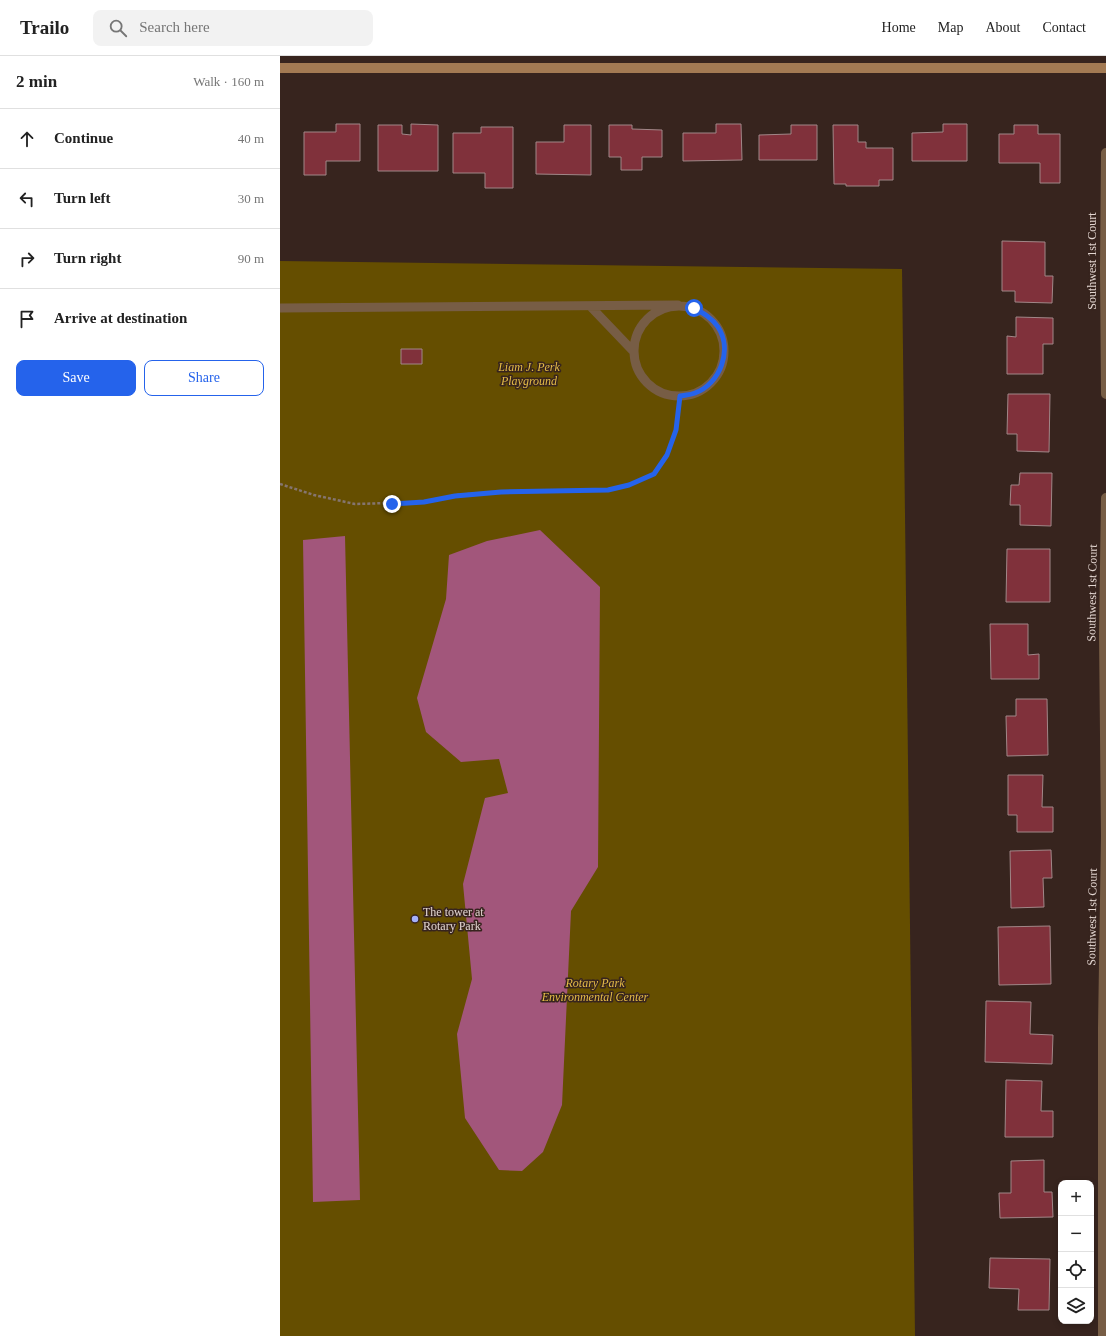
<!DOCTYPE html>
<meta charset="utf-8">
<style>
body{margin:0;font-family:"Times New Roman",serif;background:#f2f2f2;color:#222}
.controls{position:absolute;right:12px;bottom:12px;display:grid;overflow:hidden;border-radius:8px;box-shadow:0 2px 6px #0003}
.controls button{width:36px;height:36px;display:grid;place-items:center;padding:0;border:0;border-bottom:1px solid #e0e0e0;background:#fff;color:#222;font:20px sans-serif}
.stop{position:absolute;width:12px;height:12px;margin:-9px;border:3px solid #2563eb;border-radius:50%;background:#fff}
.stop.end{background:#2563eb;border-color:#fff;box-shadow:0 1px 4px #0008}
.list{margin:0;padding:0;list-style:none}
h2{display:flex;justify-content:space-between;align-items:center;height:52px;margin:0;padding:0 16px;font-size:17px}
h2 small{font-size:13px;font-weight:400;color:#767676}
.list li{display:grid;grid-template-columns:26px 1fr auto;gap:12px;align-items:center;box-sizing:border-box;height:60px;padding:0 16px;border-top:1px solid #e0e0e0}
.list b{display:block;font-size:15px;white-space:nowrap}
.list em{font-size:13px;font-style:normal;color:#767676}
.actions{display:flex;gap:8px;padding:12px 16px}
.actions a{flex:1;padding:9px 0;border:1px solid #2563eb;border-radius:8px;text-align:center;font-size:14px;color:#2563eb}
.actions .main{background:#2563eb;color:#fff}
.icon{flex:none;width:22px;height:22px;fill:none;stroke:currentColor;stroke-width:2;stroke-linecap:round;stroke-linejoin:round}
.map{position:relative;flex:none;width:826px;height:1280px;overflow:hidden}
header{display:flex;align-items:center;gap:24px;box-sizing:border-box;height:56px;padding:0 20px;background:#fff;border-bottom:1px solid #e0e0e0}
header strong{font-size:19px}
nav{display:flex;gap:22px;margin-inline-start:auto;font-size:14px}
.search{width:280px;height:36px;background:#f2f2f2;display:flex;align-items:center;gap:10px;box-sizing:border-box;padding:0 14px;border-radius:8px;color:#767676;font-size:15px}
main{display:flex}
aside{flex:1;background:#fff}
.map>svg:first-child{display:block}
.green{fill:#654e00}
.water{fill:#a2567b}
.building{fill:#80313b;stroke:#a18788}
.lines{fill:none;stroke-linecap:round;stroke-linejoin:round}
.path{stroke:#85756f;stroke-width:2.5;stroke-dasharray:3 2;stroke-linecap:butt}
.lane{stroke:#775d45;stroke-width:9}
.street{stroke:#775d45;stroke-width:10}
.secondary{stroke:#a37a53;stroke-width:10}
.route{stroke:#2563eb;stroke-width:5}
.poi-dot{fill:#a5b1fc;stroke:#37241e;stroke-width:1.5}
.labels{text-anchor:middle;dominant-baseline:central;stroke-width:3;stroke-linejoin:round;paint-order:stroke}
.street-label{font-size:12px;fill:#e3d6d1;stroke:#37241e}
.park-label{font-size:12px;font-style:italic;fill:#e4bb47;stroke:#37241e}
.poi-label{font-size:12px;fill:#e3d6d1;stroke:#37241e;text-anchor:start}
</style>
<header>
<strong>Trailo</strong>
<div class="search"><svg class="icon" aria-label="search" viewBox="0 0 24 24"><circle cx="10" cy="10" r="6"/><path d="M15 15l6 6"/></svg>Search here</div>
<nav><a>Home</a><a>Map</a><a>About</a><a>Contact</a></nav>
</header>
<main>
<aside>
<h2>2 min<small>Walk · 160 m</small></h2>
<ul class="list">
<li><svg class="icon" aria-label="ahead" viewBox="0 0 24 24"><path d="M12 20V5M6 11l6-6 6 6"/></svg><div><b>Continue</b></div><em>40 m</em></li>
<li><svg class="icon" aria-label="left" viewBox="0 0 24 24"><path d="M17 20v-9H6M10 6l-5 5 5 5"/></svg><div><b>Turn left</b></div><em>30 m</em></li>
<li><svg class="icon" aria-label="right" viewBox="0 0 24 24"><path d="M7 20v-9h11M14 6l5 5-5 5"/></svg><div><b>Turn right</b></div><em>90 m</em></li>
<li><svg class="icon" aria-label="arrive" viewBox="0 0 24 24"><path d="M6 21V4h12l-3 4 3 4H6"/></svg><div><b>Arrive at destination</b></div></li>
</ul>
<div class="actions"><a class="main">Save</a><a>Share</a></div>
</aside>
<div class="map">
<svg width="826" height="1280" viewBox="0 0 826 1280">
<rect width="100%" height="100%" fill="#37241e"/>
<!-- green -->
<path class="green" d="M0,205L622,213L635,1280H0Z"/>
<!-- water -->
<path class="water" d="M260,474L320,531L318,811L291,855L282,1049L263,1096L242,1115L219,1114L185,1062L177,978L192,923L183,828L205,742L228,737L219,703L181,706L146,676L137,642L166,543L169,499L207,485Z
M65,480L80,1144L33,1146L23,484Z"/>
<!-- building -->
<path class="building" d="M56,68H80V105H46V119H24V76H56Z
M131,68L158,69V115H98V69H122V78L131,79Z
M436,68H461L462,104L403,105V77H436Z
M663,68H687V105H632V77L663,76Z
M284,69H311V119L256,118V86H284Z
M329,69H352V73L382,74V101H362V114H341V101H329Z
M511,69H537V104H479V79L511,78Z
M553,69H578V86H586V92H613V124H599V130H566V128H554Z
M734,69H758V78H780V127H760V107H719V78H734Z
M201,71H233V132H205V117H173V77H201Z
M722,185L765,186V220H773L772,247L735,246V235H722Z
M736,261L773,262V288H763V318H727V280L736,281Z
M121,293H142V308H121Z
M728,338H770L769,396L737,395V378H727Z
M740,417H772L771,470L740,469V449H730L731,429H739Z
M727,493H770V546H726Z
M710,568H748V599L759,598V623H711Z
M736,643H767L768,699L727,700L726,660H736Z
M728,719H763L762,751H773V776H737V759H728Z
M771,794L772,822H763L764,851L731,852L730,795Z
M770,870L771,928L719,929L718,871Z
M706,945L751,946L750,978L773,979L772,1008L705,1006Z
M726,1024L762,1025L761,1055H773V1081H725Z
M764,1104V1136H772L773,1161L720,1162L719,1137H731V1105Z
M710,1202L770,1203L769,1254H738L739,1233L709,1232Z"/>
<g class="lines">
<!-- path -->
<path class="path" d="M0,428L34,439L75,448L144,446L175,439L221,436L328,434L349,429L374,418L387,399L396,375L400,340"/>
<!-- lane -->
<path class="lane" d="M354 295a45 45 0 1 1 90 0a45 45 0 1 1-90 0Z
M310,250L353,295
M0,252L398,249"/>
<!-- street -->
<path class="street" d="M826,97L825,213L826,338
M823,1280V972L826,780L824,579L826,442"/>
<!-- secondary -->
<path class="secondary" d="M0,12H826"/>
</g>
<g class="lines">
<!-- route -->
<path class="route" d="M112,448L144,446L175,440L221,436L328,434L349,429L374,418L387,399L396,374L400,340C405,339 410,339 415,337C440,328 453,294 438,271C432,262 423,257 414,252"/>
</g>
<!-- markers -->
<circle class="poi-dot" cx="135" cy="863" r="4"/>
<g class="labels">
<!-- street labels -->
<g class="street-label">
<text transform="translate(812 205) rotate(-90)">Southwest 1st Court</text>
<text transform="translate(812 537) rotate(-89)">Southwest 1st Court</text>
<text transform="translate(812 861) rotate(-89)">Southwest 1st Court</text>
</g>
<!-- park labels -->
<g class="park-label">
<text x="249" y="311">Liam J. Perk<tspan x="249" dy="14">Playground</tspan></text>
<text x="315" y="927">Rotary Park<tspan x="315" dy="14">Environmental Center</tspan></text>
</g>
<!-- poi labels -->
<g class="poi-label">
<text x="143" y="856">The tower at<tspan x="143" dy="14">Rotary Park</tspan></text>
</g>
</g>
</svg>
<div class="controls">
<button>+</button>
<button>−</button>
<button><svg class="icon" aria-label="locate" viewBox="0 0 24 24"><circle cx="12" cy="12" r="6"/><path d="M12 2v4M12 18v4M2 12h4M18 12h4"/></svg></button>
<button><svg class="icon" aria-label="layers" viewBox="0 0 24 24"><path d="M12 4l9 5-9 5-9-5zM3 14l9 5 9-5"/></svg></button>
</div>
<div class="stop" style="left:414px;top:252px"></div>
<div class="stop end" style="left:112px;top:448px"></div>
</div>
</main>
